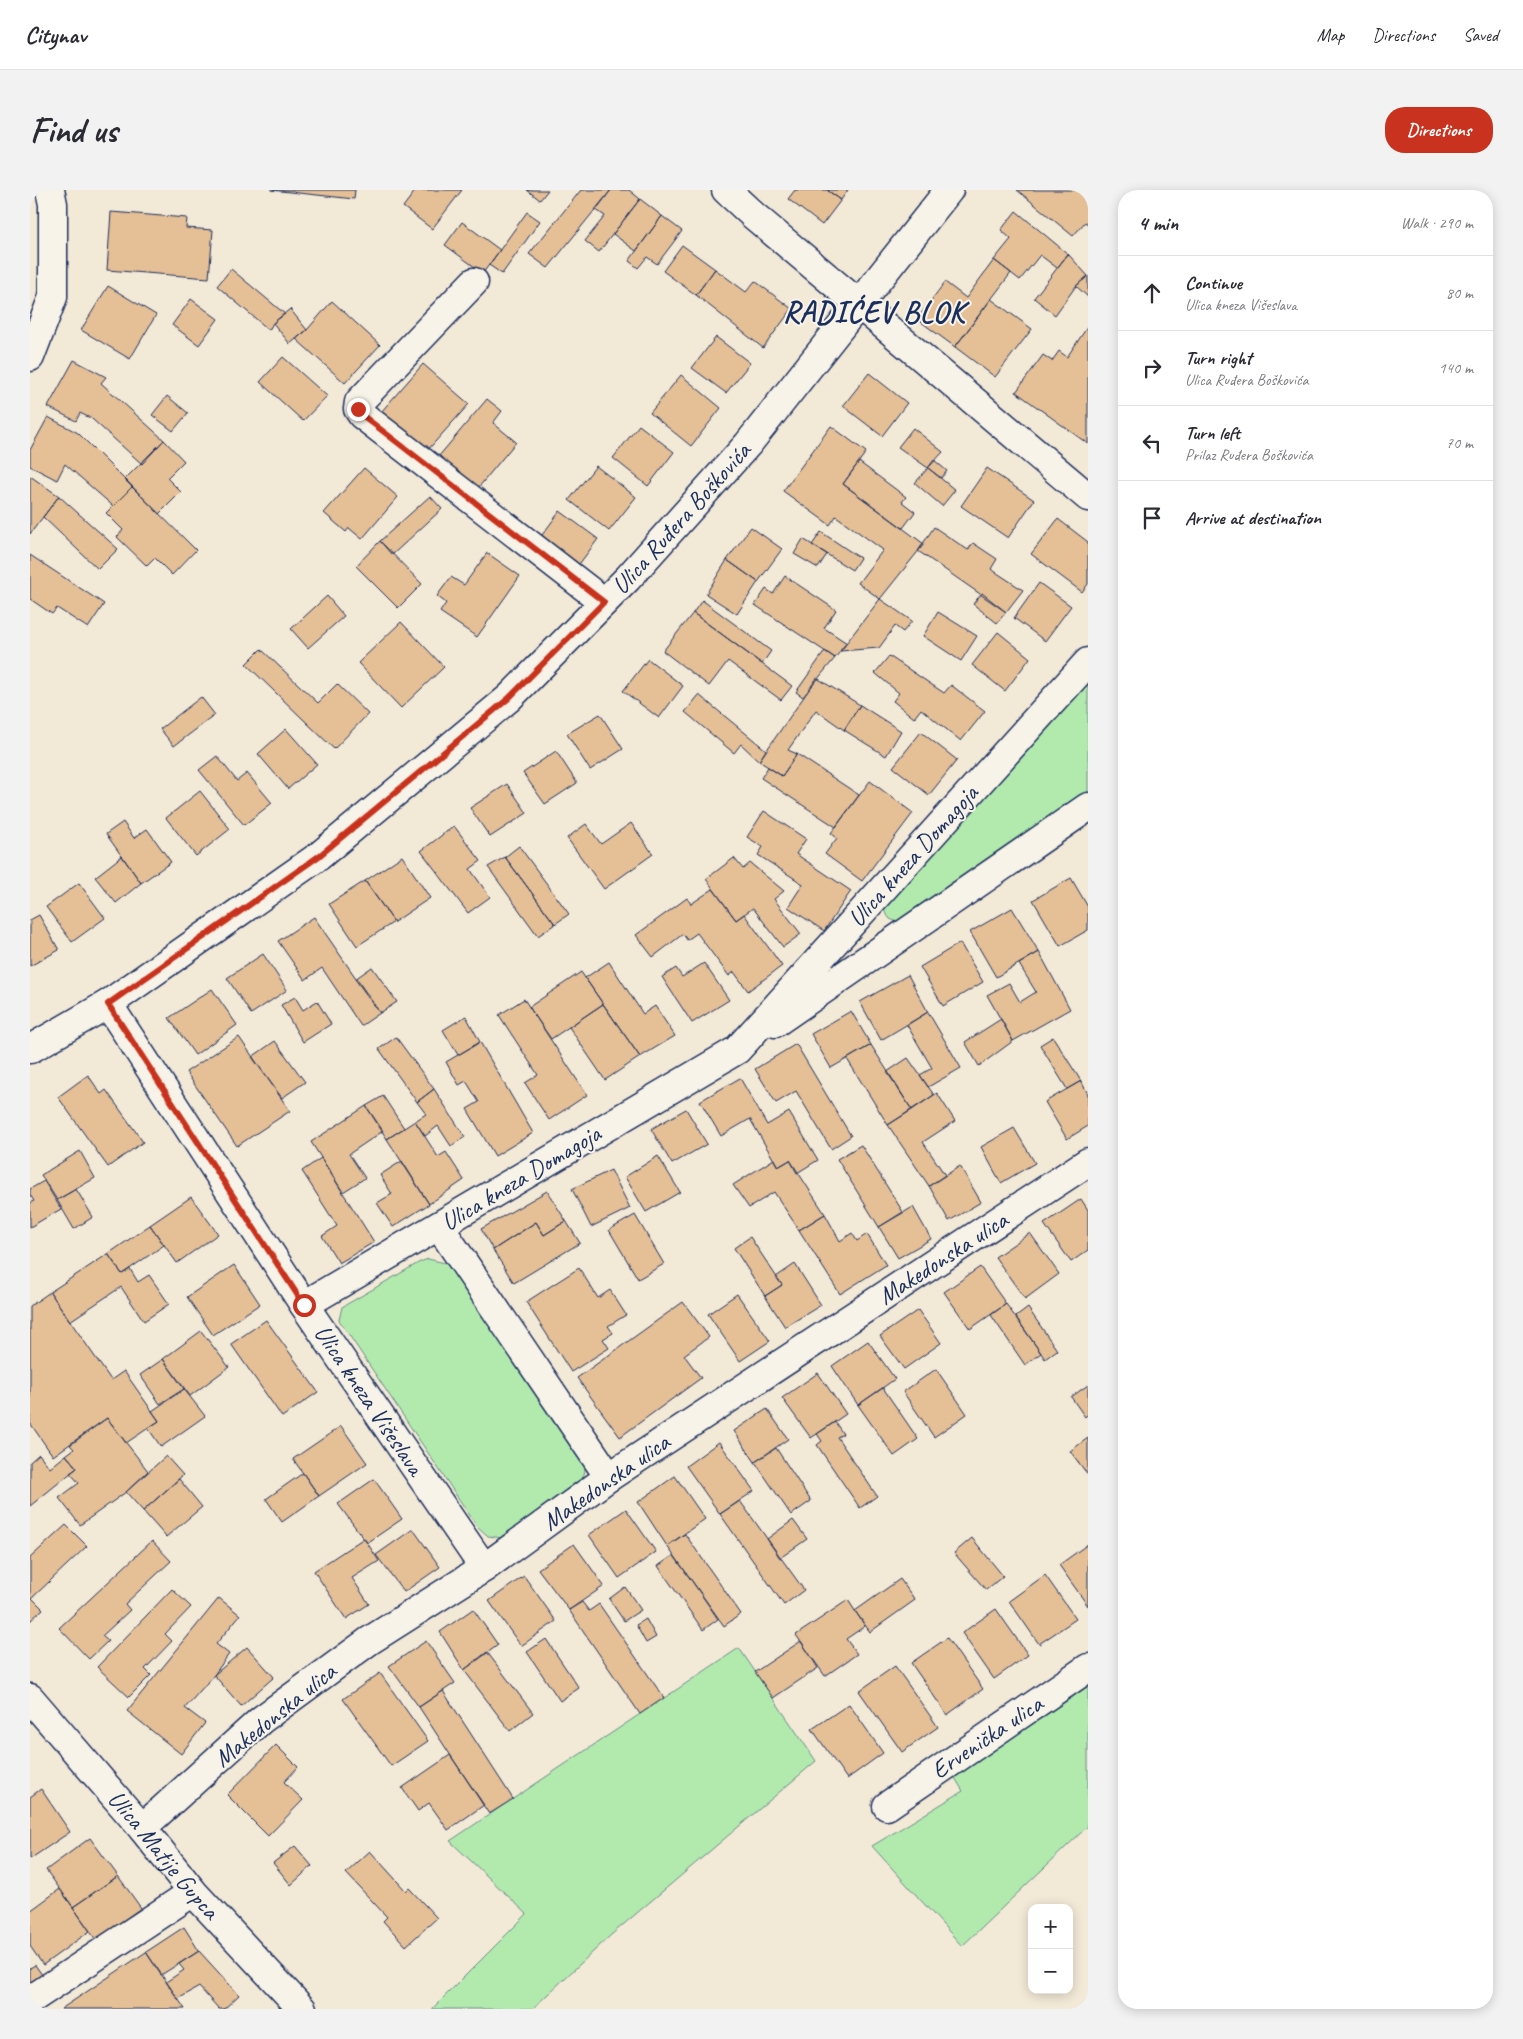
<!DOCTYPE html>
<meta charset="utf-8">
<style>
body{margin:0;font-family:Caveat,sans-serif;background:#f2f2f3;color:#2b2b33}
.controls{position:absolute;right:15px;bottom:15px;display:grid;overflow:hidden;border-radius:10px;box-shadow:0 2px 12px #0003}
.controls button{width:45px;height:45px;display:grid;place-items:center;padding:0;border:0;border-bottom:1px solid #e1e1e2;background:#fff;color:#2b2b33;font:25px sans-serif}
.stop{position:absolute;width:15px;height:15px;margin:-11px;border:4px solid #c8321e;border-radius:50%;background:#fff}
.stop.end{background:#c8321e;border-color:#fff;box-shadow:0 1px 5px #0008}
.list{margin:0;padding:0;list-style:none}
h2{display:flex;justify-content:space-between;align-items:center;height:65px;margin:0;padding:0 20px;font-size:21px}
h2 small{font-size:16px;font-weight:400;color:#7c7c81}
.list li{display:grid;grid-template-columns:32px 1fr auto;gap:15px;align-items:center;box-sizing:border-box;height:75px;padding:0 20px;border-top:1px solid #e1e1e2}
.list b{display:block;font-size:19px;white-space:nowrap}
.list p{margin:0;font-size:16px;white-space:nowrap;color:#7c7c81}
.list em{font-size:16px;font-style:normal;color:#7c7c81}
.icon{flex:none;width:28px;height:28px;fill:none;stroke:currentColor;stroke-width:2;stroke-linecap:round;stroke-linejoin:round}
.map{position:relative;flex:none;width:1058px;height:1819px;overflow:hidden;border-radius:20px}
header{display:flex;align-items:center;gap:30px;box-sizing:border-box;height:70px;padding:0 25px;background:#fff;border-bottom:1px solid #e1e1e2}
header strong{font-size:24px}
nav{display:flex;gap:28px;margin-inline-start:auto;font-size:18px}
.intro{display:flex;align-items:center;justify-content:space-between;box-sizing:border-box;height:120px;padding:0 30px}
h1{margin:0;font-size:35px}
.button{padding:12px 22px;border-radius:20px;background:#c8321e;color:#fff;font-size:18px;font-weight:700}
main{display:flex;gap:30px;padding:0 30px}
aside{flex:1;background:#fff;border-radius:20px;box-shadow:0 2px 12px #0003}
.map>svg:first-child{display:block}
.green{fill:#b2eaae;stroke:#668c86}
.building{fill:#e5bf95;stroke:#1b2f5e}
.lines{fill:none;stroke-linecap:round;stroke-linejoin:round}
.minor-casing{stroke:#1b2f5e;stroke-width:31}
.secondary-casing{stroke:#1b2f5e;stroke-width:31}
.minor{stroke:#f7f3e8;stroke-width:28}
.secondary{stroke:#f7f3e8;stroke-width:28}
.route{stroke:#c8321e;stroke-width:6}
.labels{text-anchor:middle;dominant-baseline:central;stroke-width:4;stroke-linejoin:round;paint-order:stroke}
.street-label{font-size:25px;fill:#1b2f5e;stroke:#f7f3e8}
.district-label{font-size:30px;font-weight:bold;letter-spacing:1px;fill:#1b2f5e;stroke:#f7f3e8}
</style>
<header>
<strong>Citynav</strong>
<nav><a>Map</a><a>Directions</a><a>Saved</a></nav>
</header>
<div class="intro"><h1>Find us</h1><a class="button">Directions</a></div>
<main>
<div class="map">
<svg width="1058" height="1819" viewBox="0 0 1058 1819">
<rect width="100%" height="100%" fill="#f3e9d7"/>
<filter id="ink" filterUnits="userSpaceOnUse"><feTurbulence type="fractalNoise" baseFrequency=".02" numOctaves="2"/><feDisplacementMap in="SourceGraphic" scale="10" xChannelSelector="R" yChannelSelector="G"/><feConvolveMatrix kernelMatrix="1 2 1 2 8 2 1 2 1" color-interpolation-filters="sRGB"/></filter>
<g filter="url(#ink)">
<!-- green -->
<path class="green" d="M1058,491V606L869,733L860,729L852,718Z
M398,1069L415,1073L424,1081L556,1275L553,1289L472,1348L458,1346L447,1336L309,1130L312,1117L390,1072Z
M709,1458L786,1571L581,1745L502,1819H402L497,1724L420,1651Z
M1058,1492V1636L932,1756L842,1656L933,1601L922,1583Z"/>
<!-- building -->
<path class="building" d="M241,0H325L324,9Z
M386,0H432L402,39L373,17Z
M497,0H518L510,10Z
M551,0H581L518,78L499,64Z
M581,0H599L610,9L569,62L555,51L575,26L566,20Z
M765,0H797L811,10L792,35L758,9Z
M797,0H818L811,10Z
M987,0H1058V34L1055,32L1043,46Z
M610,9L632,26L606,61L583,44Z
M986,21L1038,64L1027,78L1010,65L990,90L964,70L981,49L971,40Z
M81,22L157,28L156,38L183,40L179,88L77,80Z
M497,22L510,31L472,84L459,75Z
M632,26L652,41L627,74L617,67L608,78L599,71Z
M432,32L470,60L453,83L415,55Z
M652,55L685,79L666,105L633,81Z
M1038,64L1058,86L1046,96L1025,125L1004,108Z
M964,70L981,83L925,157L887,129L915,92L936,108Z
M201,79L255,124L243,133L239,140L187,96Z
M685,79L716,102L725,91L762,119L733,158L666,105Z
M1058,86V107L1046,96Z
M78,96L126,125L100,169L51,140Z
M161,109L188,129L169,155L142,135Z
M961,109L1002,139L965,187L925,157Z
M302,111L350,155L315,193L266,149L277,140Z
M260,119L277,140L260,154L243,133Z
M1058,136V254L986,202L1013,165L1022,171L1029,161L1037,167Z
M686,147L720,173L696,203L662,178Z
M253,167L297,206L273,231L230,192Z
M44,170L76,187L71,193L134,250L112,274L62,229L50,223L46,231L18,217Z
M393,174L439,214L396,262L351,222Z
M839,183L877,213L852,246L813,216Z
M651,185L691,218L661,256L620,223Z
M137,206L158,223L143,241L122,225Z
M457,209L472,221L463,233L486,252L448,298L409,266Z
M18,227L48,243L102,297L83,316L35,274L27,290L0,276V260Z
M609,235L644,262L618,296L583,268Z
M801,236L836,262L813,294L894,354L850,409L828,393L853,360L806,326L800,335L753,301Z
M883,238L913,262L898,278L868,257Z
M134,250L154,271L137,288L151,302L129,324L95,289Z
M904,270L917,281L911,288L898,278Z
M829,272L876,307L872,312L885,322L873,338L813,294Z
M566,276L606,307L579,341L539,310Z
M334,278L368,307L332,349L319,338L316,342L294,323Z
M898,278L925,300L912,316L885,293Z
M957,278L1004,310L978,348L931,316Z
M0,286L29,306L0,344Z
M102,297L166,360L142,385L125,368L117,376L87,347L93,340L76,323Z
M29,306L88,359L68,379L13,327Z
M400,306L412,319L362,365L350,351Z
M530,321L568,349L547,377L509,349Z
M1028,329L1058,352V394L1052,402L1001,364Z
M721,337L752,359L728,392L697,370Z
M904,337L938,360L943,353L967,369L961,379L993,400L976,422L888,361Z
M791,342L830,368L822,380L782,355Z
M773,349L797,364L788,378L764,364Z
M350,351L392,394L368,418L326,376Z
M457,363L490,386L447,447L410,422L416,413L407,406L421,387L434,395Z
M0,365L74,414L58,438L27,418L22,424L0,409Z
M697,370L728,392L707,424L676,404Z
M755,386L806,420L794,438L817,453L805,468L725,415L736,399L743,404Z
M1009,393L1041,416L1015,451L984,428Z
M952,403L976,422L967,433L943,414Z
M297,406L314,426L278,458L261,439Z
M850,409L882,431L873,442L865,436L849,458L810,461Z
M672,410L741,461L732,474L663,423Z
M908,422L947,446L931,471L893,446Z
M663,423L762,496L751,510L698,471L679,496L633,461Z
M371,432L414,477L371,518L328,473Z
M968,442L1000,468L975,501L942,475Z
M231,459L288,513L307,494L338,524L304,559L216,474Z
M795,461L805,468L773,507L766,502Z
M859,466L914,503L921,495L955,521L931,551L891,519L884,528L863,511L869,503L845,483Z
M618,469L653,496L629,528L593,501Z
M787,488L830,515L814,540L786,520L758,560L767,564L752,586L729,571Z
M669,505L736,560L729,571L711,554L704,563L655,522Z
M171,507L185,525L144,556L130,539Z
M830,515L871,541L856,566L814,540Z
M570,524L593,559L560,580L537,544Z
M256,539L287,574L258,599L228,564Z
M891,542L927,570L899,605L863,577Z
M526,561L547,593L515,614L493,583Z
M767,564L829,605L806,637L731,588L738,577L752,586Z
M187,566L207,591L217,583L242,613L214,635L169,580Z
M840,591L883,623L832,691L795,664L807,648L801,643Z
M477,594L497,623L460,647L440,618Z
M170,601L200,639L166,666L136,628Z
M734,621L776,649L766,664L821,701L794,741L758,717L773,694L728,665L733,657L717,647Z
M93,632L104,648L117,639L141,672L111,693L76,644Z
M601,633L623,664L574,699L537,648L556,634L571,654Z
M424,636L451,671L440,679L460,707L438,723L391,661Z
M489,656L539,724L525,734L475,667Z
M92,666L111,693L86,713L65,687Z
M372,666L400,708L364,732L335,691Z
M475,667L525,734L508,746L458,677Z
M704,668L713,679L720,673L754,701L744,709L771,744L753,757L723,718L706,730L676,689Z
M1041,688L1058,717V740L1030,756L1003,710Z
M335,691L364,732L327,756L299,714Z
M49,693L75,728L42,752L16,717Z
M683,699L706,730L714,724L752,776L718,801L704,782L699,786L667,743L657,750L653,744L623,767L606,745L657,708L661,714Z
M982,718L1009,762L966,787L940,742Z
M9,725L29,760L0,776V730Z
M284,727L350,823L331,836L292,778L275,790L248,751Z
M930,753L953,792L913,816L890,777Z
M1009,762L1040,819L983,851L957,805L979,793L990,812L1006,802L989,774Z
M233,764L257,800L221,824L197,788Z
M579,772L613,824L625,816L645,846L610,867L555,788Z
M674,773L699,810L662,833L632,787L646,778L652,787Z
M342,777L367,812L350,823L325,789Z
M551,782L573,814L521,849L499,817Z
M878,785L898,822L851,850L830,812Z
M182,799L207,835L165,865L139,828Z
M265,807L273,820L287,811L301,834L273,852L251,815Z
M494,809L557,905L519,930L495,893L508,885L469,825Z
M573,814L610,867L575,890L539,837Z
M821,821L841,855L801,878L781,844Z
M898,822L931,878L898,897L890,885L902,878L877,835Z
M436,826L450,852L428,865L413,840Z
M971,829L983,851L949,876L935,852Z
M209,847L260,921L207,956L156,882Z
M366,847L404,899L387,912L349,859Z
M1023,847L1051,891L1037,899L1010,855Z
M245,851L275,892L252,908L222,867Z
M450,852L503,943L465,966L437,919L449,912L436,891L429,895L416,872Z
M766,854L821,946L801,959L766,901L746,913L725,879Z
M841,855L882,920L858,935L817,869Z
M878,868L904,905L882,920L857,882Z
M58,885L71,904L76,900L113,952L78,977L28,907Z
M710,888L737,935L759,922L788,970L767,983L760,970L748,977L720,929L691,946L670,911Z
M1051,891L1058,904V936L1037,949L1015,912Z
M404,899L435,947L421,956L408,936L395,946L385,931L396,924L387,912Z
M907,903L925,931L893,952L915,985L899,996L858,935Z
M353,906L374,938L357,949L336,916Z
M336,916L353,941L319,964L335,988L313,1002L281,952Z
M656,919L677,954L642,974L621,939Z
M385,931L408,967L416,962L434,990L399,1014L357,949Z
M984,938L1005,973L971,993L951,957Z
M831,955L873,1022L849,1037L807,969Z
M50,961L65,988L27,1010L11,985Z
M628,966L650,1002L616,1022L595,987Z
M291,968L344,1052L309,1073L292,1046L307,1036L272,981Z
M744,969L748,977L760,970L795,1024L769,1040L744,1002L719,1018L703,995Z
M372,971L399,1014L363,1037L347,1013L362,1004L350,985Z
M930,976L951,1012L919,1031L899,996Z
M581,980L600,1018L561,1037L542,999Z
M14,991L31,1019L0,1037V1013L4,1011L0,1005V999Z
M46,999L63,1027L44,1039L27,1010Z
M517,1001L536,1031L514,1045L506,1032L463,1060L451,1039Z
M161,1007L188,1044L147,1073L120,1035Z
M1051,1009L1058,1020V1060L1041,1072L1014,1034Z
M883,1017L901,1049L868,1068L849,1037Z
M795,1024L810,1051L822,1043L827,1051L837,1044L856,1075L810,1104L769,1040Z
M605,1025L634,1074L608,1089L579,1040Z
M536,1031L550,1053L484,1093L463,1060L506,1032L514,1045Z
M120,1035L134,1055L92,1084L78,1064Z
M1000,1043L1029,1084L995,1109L965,1067Z
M720,1047L752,1095L735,1106L704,1058Z
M78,1064L92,1084L100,1079L108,1092L119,1085L139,1114L114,1131L91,1097L40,1131L20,1102Z
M765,1074L791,1115L755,1137L735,1106L752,1095L746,1087Z
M204,1075L230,1114L183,1145L157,1107Z
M950,1077L976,1114L940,1139L914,1102Z
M549,1078L568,1108L580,1100L596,1125L578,1136L583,1143L573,1149L579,1158L541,1182L496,1112Z
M20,1102L81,1190L94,1181L129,1231L96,1253L77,1228L23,1266L0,1233V1116Z
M707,1104L740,1151L710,1171L678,1124Z
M653,1112L679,1147L654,1165L671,1188L590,1247L547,1188Z
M976,1114L1011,1163L995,1175L961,1125Z
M998,1118L1027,1160L1015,1169L986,1127Z
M888,1120L911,1153L874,1179L850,1146Z
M236,1130L288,1202L252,1227L201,1154Z
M171,1141L199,1177L160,1206L133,1169Z
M838,1151L865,1189L828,1215L802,1176Z
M133,1169L154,1199L130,1214L110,1185Z
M906,1179L937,1224L904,1247L873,1202Z
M788,1183L816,1224L781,1248L752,1208Z
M1058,1195V1224L1055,1227L1041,1207Z
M853,1198L888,1249L864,1266L828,1215Z
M154,1199L175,1226L131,1257L118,1238L129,1231L122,1221Z
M737,1219L758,1249L725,1272L704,1241Z
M77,1228L118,1281L96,1302L50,1335L29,1308L49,1293L40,1283L47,1278L36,1265L44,1259L40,1255Z
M805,1232L813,1244L807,1247L847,1306L830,1318L787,1255L792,1251L787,1244Z
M311,1236L337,1273L289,1306L263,1269Z
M1058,1248V1285L1040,1261Z
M689,1252L724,1301L690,1324L656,1276Z
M746,1258L781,1311L761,1325L725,1272Z
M9,1264L20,1278L36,1265L47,1278L0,1316V1272Z
M136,1266L153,1285L113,1321L96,1302Z
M273,1283L289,1306L252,1332L236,1309Z
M645,1286L675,1329L637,1356L608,1312Z
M149,1289L172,1317L136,1347L113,1321Z
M344,1289L372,1329L337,1353L308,1314Z
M710,1311L774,1400L754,1415L690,1324Z
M596,1319L626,1362L589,1388L559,1345Z
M763,1330L777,1349L750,1368L737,1349Z
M36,1335L57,1356L2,1408L13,1419L0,1431V1368Z
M383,1339L410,1377L374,1402L346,1365Z
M655,1344L711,1424L694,1436L637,1356Z
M334,1348L349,1371L322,1388L339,1414L316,1429L284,1381Z
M942,1348L973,1386L956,1400L924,1363Z
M122,1351L141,1371L95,1414L100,1420L72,1446L78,1451L59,1469L29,1438Z
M544,1354L574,1396L539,1420L508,1379Z
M1058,1354V1416L1029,1375Z
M644,1365L688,1429L673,1440L628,1376Z
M1015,1385L1046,1429L1009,1454L979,1411Z
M494,1386L526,1431L491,1456L459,1411Z
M870,1389L885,1410L840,1442L825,1421Z
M595,1397L611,1420L594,1431L579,1409Z
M142,1399L161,1417L135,1444L142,1451L115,1479L121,1485L99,1507L67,1477Z
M189,1408L210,1425L186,1454L199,1464L184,1485L155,1518L175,1533L151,1564L97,1521Z
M818,1410L835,1436L816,1449L827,1464L795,1486L766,1445Z
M552,1412L559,1421L569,1414L634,1508L610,1524L539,1420Z
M443,1419L468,1455L434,1480L410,1442Z
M966,1419L998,1465L964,1489L932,1443Z
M616,1429L626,1447L616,1453L606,1435Z
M917,1448L953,1499L917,1525L881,1473Z
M516,1449L549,1498L530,1511L497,1462Z
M396,1451L425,1493L389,1517L359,1476Z
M771,1451L788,1478L743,1508L725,1482Z
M217,1457L244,1487L211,1516L184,1485Z
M457,1462L503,1523L480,1541L434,1480Z
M865,1476L908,1537L872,1562L829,1501Z
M350,1483L398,1551L361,1576L313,1509Z
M413,1501L483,1609L459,1624L389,1517Z
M819,1514L853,1563L817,1589L782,1539Z
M246,1555L268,1577L254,1592L273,1610L238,1646L197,1605Z
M420,1565L454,1615L418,1640L399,1613L388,1621L372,1598Z
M11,1599L40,1642L0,1669V1607Z
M60,1648L88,1686L43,1717L16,1680Z
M265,1656L282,1676L261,1695L243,1673Z
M340,1661L376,1701L379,1698L407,1728L376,1756L353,1731L357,1727L316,1683Z
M88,1686L111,1718L66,1750L43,1717Z
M30,1699L60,1741L13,1775L0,1756V1721Z
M154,1737L169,1761L131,1785L116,1762Z
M169,1761L209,1805L194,1819H189L169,1797L148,1809L136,1792L154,1780L149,1774Z
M116,1762L155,1819H31Z
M5,1775L15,1789L0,1799V1778Z"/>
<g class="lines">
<defs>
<g id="minor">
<path d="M696,0L723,25L1058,307"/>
<path d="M444,92L329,212L328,219L332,225L574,412"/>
<path d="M0,167L23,107V14L20,0"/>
<path d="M78,814L274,1115L454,1378"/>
<path d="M745,833L1058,617"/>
<path d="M409,1036L579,1287"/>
<path d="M274,1115L707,860L1058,472"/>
<path id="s1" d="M0,1508L112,1638L163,1702L272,1819"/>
<path d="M857,1616L1058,1478"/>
<path d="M112,1638L231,1530L339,1451L454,1378L579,1287L1058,972"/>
<path d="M0,1810L163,1702"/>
</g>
<g id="secondary">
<path id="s2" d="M0,859L78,814L289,666L479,508L598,388L718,254L919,0"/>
</g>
</defs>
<!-- minor casing -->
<use href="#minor" class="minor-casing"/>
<!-- secondary casing -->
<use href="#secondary" class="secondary-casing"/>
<!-- minor -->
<use href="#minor" class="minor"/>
<!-- secondary -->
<use href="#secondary" class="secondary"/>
</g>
</g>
<g class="lines" filter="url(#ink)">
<!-- route -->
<path class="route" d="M274,1115L78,814L289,666L479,508L574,412L332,225L328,219"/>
</g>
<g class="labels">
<!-- street labels -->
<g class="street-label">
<text stroke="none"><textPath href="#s2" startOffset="844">Ulica Ruđera Boškovića</textPath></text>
<text transform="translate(883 666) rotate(-48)">Ulica kneza Domagoja</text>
<text transform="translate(491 988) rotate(-31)">Ulica kneza Domagoja</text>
<text transform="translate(913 1068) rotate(-33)">Makedonska ulica</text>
<text transform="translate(339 1210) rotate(56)">Ulica kneza Višeslava</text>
<text transform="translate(576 1292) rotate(-35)">Makedonska ulica</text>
<text transform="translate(245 1525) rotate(-39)">Makedonska ulica</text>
<text transform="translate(957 1547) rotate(-34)">Ervenička ulica</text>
<text stroke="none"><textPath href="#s1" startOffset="206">Ulica Matije Gupca</textPath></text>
</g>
<!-- district labels -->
<g class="district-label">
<text x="844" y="122">RADIĆEV BLOK</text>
</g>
</g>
</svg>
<div class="controls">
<button>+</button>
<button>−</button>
</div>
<div class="stop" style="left:274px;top:1115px"></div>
<div class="stop end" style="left:328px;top:219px"></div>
</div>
<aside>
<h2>4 min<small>Walk · 290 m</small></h2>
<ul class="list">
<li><svg class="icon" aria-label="ahead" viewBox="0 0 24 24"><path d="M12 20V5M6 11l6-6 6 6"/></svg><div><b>Continue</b><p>Ulica kneza Višeslava</p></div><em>80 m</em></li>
<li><svg class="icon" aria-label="right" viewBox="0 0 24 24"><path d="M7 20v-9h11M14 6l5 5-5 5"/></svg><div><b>Turn right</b><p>Ulica Ruđera Boškovića</p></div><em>140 m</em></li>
<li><svg class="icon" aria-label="left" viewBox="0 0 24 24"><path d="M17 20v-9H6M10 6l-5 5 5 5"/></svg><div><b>Turn left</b><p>Prilaz Ruđera Boškovića</p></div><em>70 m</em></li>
<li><svg class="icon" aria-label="arrive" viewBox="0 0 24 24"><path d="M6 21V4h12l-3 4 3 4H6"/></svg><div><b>Arrive at destination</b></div></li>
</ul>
</aside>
</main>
